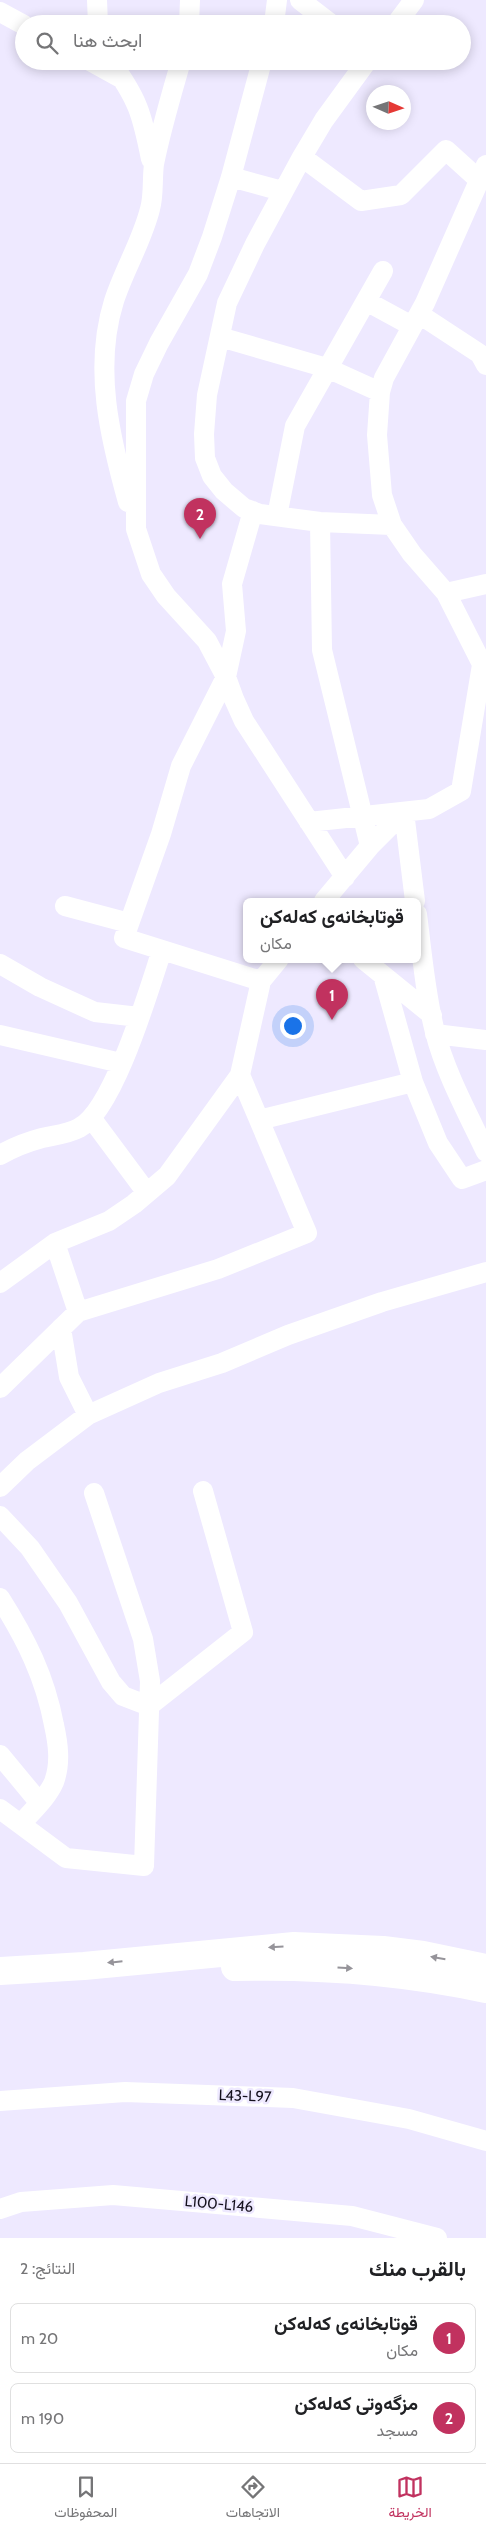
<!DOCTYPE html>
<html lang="ar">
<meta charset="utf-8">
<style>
body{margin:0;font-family:Cabin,Vazirmatn,sans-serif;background:#f2f2f2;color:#202124;direction:rtl}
.compass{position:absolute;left:366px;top:85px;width:45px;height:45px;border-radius:50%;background:#fff;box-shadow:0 2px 12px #0003;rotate:93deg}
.you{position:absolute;left:292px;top:1025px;width:18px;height:18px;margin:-12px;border:4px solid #fff;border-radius:50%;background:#1a73e8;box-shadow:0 0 0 8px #1a73e833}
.badge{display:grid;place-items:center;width:32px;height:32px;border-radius:50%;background:#c1325f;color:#fff;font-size:16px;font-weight:700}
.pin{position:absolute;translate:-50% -41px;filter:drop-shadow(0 1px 2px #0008)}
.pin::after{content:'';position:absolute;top:26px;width:18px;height:15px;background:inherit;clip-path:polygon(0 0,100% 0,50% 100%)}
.popup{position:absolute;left:243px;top:898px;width:178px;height:65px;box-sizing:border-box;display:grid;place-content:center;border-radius:8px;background:#fff;filter:drop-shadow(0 1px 4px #0005);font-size:16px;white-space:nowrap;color:#757577}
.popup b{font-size:19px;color:#202124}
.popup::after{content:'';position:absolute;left:50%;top:100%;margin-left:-10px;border:10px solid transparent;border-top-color:#fff}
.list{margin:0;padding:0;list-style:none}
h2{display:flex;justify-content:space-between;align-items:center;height:65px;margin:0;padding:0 20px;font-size:21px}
h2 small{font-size:16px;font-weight:400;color:#757577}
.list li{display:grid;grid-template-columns:32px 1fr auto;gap:15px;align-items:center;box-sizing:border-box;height:70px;margin:0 10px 10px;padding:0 10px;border:1px solid #e0e0e0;border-radius:8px}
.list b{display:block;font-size:19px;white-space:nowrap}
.list p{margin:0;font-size:16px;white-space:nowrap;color:#757577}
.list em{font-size:16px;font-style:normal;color:#757577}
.icon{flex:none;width:28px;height:28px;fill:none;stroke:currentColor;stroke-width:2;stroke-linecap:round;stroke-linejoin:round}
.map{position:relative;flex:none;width:486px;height:2238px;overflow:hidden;direction:ltr}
.search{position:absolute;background:#fff;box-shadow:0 2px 12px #0003;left:15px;right:15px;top:15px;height:55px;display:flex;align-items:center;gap:12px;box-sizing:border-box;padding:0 18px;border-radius:28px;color:#757577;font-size:19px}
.sheet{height:225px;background:#fff}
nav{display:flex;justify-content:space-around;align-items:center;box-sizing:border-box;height:70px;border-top:1px solid #e0e0e0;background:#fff;font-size:14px;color:#757577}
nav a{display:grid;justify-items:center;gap:2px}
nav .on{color:#c1325f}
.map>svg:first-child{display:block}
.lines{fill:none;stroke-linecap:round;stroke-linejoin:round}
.street{stroke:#fff;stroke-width:20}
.secondary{stroke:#fff;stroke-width:28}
.oneway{fill:#96949a}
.labels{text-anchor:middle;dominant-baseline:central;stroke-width:5;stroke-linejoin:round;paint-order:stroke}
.street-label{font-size:15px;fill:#15111e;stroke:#eee9ff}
</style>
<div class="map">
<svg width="486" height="2238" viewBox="0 0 486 2238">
<rect width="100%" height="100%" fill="#eee9ff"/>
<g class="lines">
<!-- street -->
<path class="street" d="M97,0L98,24
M300,0L331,24
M0,12L24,25
M189,24L190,0
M274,24L277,0
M396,24L414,0
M90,61L119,77
M110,61C138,99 142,114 151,159
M262,61L231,177L212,237L198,274L159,343L144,374L136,401V529L151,574L166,596L207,641L226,677L234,699L244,721L345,877
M367,61L324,120L302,157L255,244L227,303L207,395L204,434L205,458L212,476L224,491L244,508L260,514L320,522L392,525
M302,157L361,201L401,195L446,150L478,179
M486,165L425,303L384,378L380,392L377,435L382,495L392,525L412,554L446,593L486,672
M231,177L282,191
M366,301L412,326
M419,314L480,354L486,365
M220,337L327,368L380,392
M128,502C110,438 93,368 114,301C124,270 142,241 150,209C154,195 152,179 154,164C161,129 171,96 181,61
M253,511L232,584L236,631L226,677L181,766L161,834L124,938L261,981
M277,516L295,426L383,271
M320,522L322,650L370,846
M446,593L486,584
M404,812L415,901
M309,822L429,809L461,791L482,665
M324,901L370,846L404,812
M65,906L129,923
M417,914C422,953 425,993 435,1032C445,1072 468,1114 486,1152
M363,959L432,1015
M0,964L40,987L95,1012L139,1017
M383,975L413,1082L438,1143L462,1179L486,1170
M435,1034L486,1040
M0,1035L121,1063
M92,1119L147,1193
M259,1120L413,1082
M0,1155C14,1147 27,1142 42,1138C55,1135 68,1134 79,1128C114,1110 149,989 162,950
M55,1243L78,1312
M0,1283L55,1243L109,1221L134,1204L167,1176L240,1075L261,981L279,959
M61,1328L69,1377L88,1415
M0,1388L78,1312L218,1269L307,1233L240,1075
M0,1487L27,1461L88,1415L159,1383L222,1363L288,1335L382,1302L486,1272
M0,1516L30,1548L68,1603L111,1682L123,1696L149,1706
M0,1598C26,1639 45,1677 54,1725C58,1743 61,1763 54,1782C47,1798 32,1811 21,1824
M149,1706L243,1632L203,1491
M0,1755L39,1802
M0,1809L66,1858L144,1866L150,1681L143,1639L94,1493
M0,2101L125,2092L293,2098L409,2119L486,2141
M0,2209L21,2202L113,2195L352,2216L437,2238"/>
<!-- secondary -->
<path class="secondary" d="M235,1967C320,1965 403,1971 486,1989
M0,1971L84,1966L294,1946L383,1950L423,1955L486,1968"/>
</g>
<!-- one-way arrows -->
<defs><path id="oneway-solid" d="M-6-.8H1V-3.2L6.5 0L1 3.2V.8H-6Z" transform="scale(1.25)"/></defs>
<g class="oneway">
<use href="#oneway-solid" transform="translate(276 1947) rotate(177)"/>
<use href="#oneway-solid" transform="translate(438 1958) rotate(-170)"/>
<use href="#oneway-solid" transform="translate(115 1962) rotate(174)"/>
<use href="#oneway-solid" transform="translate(345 1968) rotate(4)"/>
</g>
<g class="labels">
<!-- street labels -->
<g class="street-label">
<text transform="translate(245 2096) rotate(2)">L43-L97</text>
<text transform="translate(219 2204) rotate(5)">L100-L146</text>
</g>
</g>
</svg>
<svg class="compass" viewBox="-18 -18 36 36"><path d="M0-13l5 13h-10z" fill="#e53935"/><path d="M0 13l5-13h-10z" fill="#757577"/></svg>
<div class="you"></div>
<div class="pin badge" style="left:332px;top:1020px">1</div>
<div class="popup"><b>قوتابخانەی کەلەکن</b>مكان</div>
<div class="pin badge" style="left:200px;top:539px">2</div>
<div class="search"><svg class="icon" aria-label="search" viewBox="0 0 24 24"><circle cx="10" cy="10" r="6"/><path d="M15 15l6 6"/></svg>ابحث هنا</div>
</div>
<section class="sheet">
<h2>بالقرب منك<small>النتائج: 2</small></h2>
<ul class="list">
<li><span class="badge">1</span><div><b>قوتابخانەی کەلەکن</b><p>مكان</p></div><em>20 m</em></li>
<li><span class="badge">2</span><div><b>مزگەوتی کەلەکن</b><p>مسجد</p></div><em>190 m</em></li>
</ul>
</section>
<nav>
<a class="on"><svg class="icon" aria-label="map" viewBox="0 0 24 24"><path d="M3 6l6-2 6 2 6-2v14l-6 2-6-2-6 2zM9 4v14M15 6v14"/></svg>الخريطة</a>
<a><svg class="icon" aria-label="directions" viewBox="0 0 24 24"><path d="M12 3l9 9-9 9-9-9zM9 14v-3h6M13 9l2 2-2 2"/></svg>الاتجاهات</a>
<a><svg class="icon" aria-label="saved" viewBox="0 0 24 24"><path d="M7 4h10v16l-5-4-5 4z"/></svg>المحفوظات</a>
</nav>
